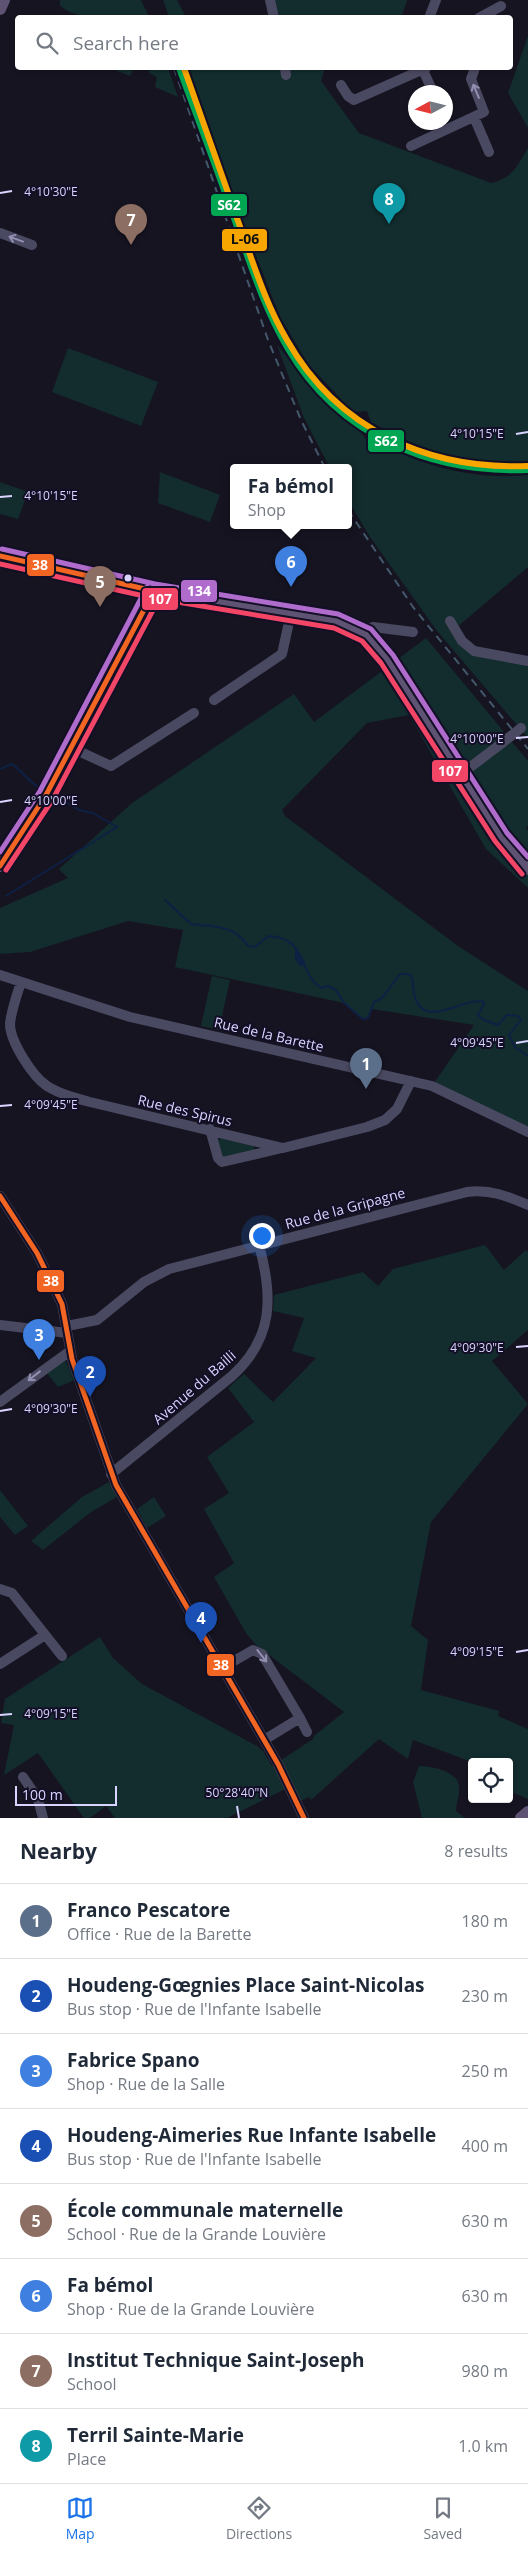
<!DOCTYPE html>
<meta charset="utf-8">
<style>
body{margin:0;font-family:"Open Sans",sans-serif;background:#f2f2f3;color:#1f2937}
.controls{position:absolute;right:15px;bottom:15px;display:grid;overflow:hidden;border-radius:5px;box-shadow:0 1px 4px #0004}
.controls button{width:45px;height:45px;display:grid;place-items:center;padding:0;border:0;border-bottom:1px solid #e0e1e3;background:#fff;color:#1f2937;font:25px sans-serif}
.compass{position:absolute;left:408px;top:85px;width:45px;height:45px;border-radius:50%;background:#fff;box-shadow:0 1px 4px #0004;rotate:263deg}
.scale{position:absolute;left:15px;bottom:12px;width:102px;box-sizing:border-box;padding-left:5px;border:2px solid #d9d4ff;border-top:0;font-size:14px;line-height:18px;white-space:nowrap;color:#d9d4ff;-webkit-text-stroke:4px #130f26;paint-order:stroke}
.you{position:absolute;left:261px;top:1235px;width:18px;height:18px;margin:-12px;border:4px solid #fff;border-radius:50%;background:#1a73e8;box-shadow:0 0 0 8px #1a73e833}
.badge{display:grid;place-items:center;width:32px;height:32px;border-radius:50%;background:#1a73e8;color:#fff;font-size:16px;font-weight:700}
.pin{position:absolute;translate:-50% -41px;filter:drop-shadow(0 1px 2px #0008)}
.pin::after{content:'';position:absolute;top:26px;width:18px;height:15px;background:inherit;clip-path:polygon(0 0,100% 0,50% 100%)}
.popup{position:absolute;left:230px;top:464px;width:122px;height:65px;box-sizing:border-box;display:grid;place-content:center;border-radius:5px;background:#fff;filter:drop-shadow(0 1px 4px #0005);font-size:16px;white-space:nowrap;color:#747a83}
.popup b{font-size:19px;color:#1f2937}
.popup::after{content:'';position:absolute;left:50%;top:100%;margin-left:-10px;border:10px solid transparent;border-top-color:#fff}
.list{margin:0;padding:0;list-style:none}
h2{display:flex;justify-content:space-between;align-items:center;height:65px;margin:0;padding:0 20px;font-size:21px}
h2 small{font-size:16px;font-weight:400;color:#747a83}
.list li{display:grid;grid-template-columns:32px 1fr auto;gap:15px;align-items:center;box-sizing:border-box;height:75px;padding:0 20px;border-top:1px solid #e0e1e3}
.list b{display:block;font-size:19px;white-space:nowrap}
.list p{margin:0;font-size:16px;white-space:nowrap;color:#747a83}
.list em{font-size:16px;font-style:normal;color:#747a83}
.icon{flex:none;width:28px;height:28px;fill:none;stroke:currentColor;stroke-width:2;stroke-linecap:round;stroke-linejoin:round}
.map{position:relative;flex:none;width:528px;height:1818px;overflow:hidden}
.search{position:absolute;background:#fff;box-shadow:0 1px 4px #0004;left:15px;right:15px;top:15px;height:55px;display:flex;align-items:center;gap:12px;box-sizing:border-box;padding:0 18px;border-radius:5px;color:#747a83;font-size:19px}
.sheet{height:665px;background:#fff}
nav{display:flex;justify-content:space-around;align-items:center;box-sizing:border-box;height:70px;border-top:1px solid #e0e1e3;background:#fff;font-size:14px;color:#747a83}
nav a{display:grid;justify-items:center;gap:2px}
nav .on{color:#1a73e8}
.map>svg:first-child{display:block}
.green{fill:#132c2d}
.water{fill:#0d2144}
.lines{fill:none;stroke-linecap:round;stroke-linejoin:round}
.stream{stroke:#0d2144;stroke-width:2}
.minor{stroke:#4a4962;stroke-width:10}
.major{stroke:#5e5373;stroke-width:12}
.rail{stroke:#43596b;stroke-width:2;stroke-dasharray:8 6;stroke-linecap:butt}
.minor-bridge{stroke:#4a4962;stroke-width:10}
.bus-1-casing{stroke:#130f26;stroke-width:9}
.bus-2-casing{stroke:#130f26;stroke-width:9}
.bus-3-casing{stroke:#130f26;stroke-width:9}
.bus-1{stroke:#f26522;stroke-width:5}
.bus-2{stroke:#f34667;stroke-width:5}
.bus-3{stroke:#b06ccc;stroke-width:5}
.rail-1-casing{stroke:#130f26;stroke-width:10}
.rail-2-casing{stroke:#130f26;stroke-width:10}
.rail-1{stroke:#00a651;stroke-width:6}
.rail-2{stroke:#f7a600;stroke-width:6}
.oneway{stroke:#928eb0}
.ticks{fill:none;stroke:#d9d4ff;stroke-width:2}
.bus-dot{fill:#d9d4ff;stroke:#130f26;stroke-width:2}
.labels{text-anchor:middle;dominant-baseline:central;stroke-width:4;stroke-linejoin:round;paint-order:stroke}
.street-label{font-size:14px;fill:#d9d4ff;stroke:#130f26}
.ticks-label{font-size:12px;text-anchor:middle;fill:#d9d4ff;stroke:#130f26;stroke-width:4;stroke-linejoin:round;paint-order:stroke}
.line-badge{stroke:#130f26;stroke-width:2}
.badge-label{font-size:14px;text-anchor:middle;font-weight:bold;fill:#fff}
.pale-badge-label{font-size:14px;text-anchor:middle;font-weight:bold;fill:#111}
</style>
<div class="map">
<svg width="528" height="1818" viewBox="0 0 528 1818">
<rect width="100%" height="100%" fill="#161421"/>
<!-- green -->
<path class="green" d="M60,0H141L149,17C126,18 75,23 60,5Z
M163,0H177L186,17H169Z
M274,0H407L401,18L278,17Z
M528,36V128L508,93Z
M110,68H134L130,76Z
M146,68H168L178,97L155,87L157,77L151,74Z
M188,68H325L321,81L359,133L491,183C513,178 517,166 528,148V461C469,466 422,451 371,422L367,411L353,412L308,364L280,317L247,233Z
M277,345C291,360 301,378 316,393C331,409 358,423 368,443C387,443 401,454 418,460C453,473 491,479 528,475V567L455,629L466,646L528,661V738L437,631L370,537L349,502L348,468H330L304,418Z
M68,348L158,382L141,426L52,392Z
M160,472L220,495L210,522L158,503Z
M0,482L28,492L18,519L0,514Z
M426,638L505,733L473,764L512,742L528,761V826L526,828L528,831V888L486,849L409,715L367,723L282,810L285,816L458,946L528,991V1132L432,1086L474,1025L372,1009L368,1018L363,1019L344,1003L175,967L183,930L128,921L30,952L0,954V908L68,878L59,869L132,803L294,694L314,722Z
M212,976L230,980L219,1030L201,1026Z
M221,1137L254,1145L255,1151L223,1157L218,1140Z
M485,1245L504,1270L526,1250L528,1252V1330L492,1361L528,1404L431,1522L411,1626L428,1640L421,1690L499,1711L498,1716L528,1729V1799L509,1791V1762H472L413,1740L408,1759L379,1739L311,1800L309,1797L296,1803L289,1787L227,1818H115L106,1806L90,1818H84L38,1753L4,1775L14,1725L1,1723L5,1699L100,1637L113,1658L142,1684L257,1746L263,1751L272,1766L313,1739L314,1736L344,1712L256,1645L246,1633L214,1577L234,1563L204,1509L229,1493L207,1457L254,1422L228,1388L244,1374L273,1402L316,1358L292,1351L304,1318L273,1311L274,1295L363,1272L378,1286L393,1269Z
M65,1360L75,1380L58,1387L46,1372Z
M109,1482L117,1497L91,1512L43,1550L31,1541L82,1497Z
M0,1490L28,1526L15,1535L0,1517Z
M154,1497L166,1516L147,1528L137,1509Z
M419,1766C431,1766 459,1771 459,1787C460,1795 456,1803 456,1811L465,1818H422L413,1782Z"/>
<!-- water -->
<path class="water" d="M295,947L305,962L301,967L295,959Z"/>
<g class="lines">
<!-- stream -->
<path class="stream" d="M0,769L12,764C23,772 29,782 41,789
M6,896L117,827L93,813L79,810L57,797
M165,900L191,924C214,927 233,924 248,946L255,947L268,936C310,937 298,977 322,988L328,986L336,990L344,1003L363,1019L368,1018L374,1002L382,998L400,974H408L412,977C413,983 413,988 414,993C420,1026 451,1007 467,1003C472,1002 478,1001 483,1001L484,1004L478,1015L484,1020L498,1025L507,1015L518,1016L521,1020L509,1035L515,1047L528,1056"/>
<!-- minor -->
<path class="minor" d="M270,0L274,18
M429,18L436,0
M479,18L501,6
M285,68L286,75
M422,68L433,92
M341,85L348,96L354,100L426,68
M474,117L489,152
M411,146L484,112L471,79L475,68
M0,233L32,245
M450,621L462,641L474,651L528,661
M362,632L373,627L413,632
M214,700L282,654L291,613
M72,748L111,766L194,713
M460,775L502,743
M0,975L130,1017L432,1086L528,1132
M21,982C17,995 11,1011 10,1024C10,1041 32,1076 47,1086C60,1094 75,1098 90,1102L283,1148L367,1127L385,1120L397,1109L411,1081
M210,1129L218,1158L222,1162L282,1148
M0,1196L37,1253L62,1304L72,1359L116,1485L278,1764L304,1818
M0,1325L67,1333
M67,1326L97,1320L144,1282L169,1269L467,1192C490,1189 507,1196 528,1205
M0,1402L70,1351
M111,1474L232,1376C274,1338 273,1296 259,1245
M0,1589L12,1593L62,1656
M0,1664L45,1635
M222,1668L253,1650L262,1654L300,1718L264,1740
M300,1718L307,1732
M23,1777L38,1799L43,1818"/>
<!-- major -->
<path class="major" d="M0,9L4,0
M0,556L154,591L336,621L367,635L387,659L501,837L528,869
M0,866L46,795L154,591
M521,1818L528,1812"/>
<!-- rail -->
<path class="rail" d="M174,68L268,340L301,420L325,468
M348,510L413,607L528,749"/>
<!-- minor-bridge -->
<path class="minor-bridge" d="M502,743L521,728"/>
<defs>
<path id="bus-1" d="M0,556L154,591
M0,866L46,795L154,591
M0,1196L37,1253L62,1304L72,1359L116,1485L278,1764L304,1818"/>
<path id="bus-2" d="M0,564L153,598L334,628L362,641L381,663L495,841L522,874
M6,870L53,799L161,595"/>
<path id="bus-3" d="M2,549L155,584L338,614L371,629L393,655L507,833L528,857
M0,852L40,791L147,587"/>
</defs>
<!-- bus-1 casing -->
<use href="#bus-1" class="bus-1-casing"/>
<!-- bus-2 casing -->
<use href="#bus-2" class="bus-2-casing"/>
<!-- bus-3 casing -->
<use href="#bus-3" class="bus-3-casing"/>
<!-- bus-1 -->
<use href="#bus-1" class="bus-1"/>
<!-- bus-2 -->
<use href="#bus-2" class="bus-2"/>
<!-- bus-3 -->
<use href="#bus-3" class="bus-3"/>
<defs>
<path id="rail-1" d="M179,68C198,120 218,172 236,224C251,267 265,310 288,349C339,436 431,474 528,470"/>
<path id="rail-2" d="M184,68C202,119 220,170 238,221C253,262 265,303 287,340C338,430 428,470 528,466"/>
</defs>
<!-- rail-1 casing -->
<use href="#rail-1" class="rail-1-casing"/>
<!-- rail-2 casing -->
<use href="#rail-2" class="rail-2-casing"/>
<!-- rail-1 -->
<use href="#rail-1" class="rail-1"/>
<!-- rail-2 -->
<use href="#rail-2" class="rail-2"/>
</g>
<!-- one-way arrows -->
<defs><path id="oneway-shaft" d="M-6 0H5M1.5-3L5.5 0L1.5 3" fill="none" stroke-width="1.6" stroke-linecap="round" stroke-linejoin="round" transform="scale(1.25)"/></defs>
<g class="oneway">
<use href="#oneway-shaft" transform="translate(476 91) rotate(-113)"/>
<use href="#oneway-shaft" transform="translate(16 239) rotate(-160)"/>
<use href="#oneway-shaft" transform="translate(34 1376) rotate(142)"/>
<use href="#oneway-shaft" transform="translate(262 1656) rotate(52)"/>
</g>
<!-- ticks -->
<path class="ticks" d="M0,193L12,191M516,434L528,432M0,497L12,496M516,738L528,737M0,802L12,800M516,1043L528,1041M0,1106L12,1105M516,1347L528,1346M0,1411L12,1409M516,1652L528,1650M0,1715L12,1714M237,1806L239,1818"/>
<!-- markers -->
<circle class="bus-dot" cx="128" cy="578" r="4.5"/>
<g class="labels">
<!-- street labels -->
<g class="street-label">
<text transform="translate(269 1034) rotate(13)">Rue de la Barette</text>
<text transform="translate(185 1110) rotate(13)">Rue des Spirus</text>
<text transform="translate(345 1208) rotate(-15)">Rue de la Gripagne</text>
<text transform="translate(194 1387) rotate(-41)">Avenue du Bailli</text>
</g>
</g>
<g class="ticks-label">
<text x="51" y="196">4°10'30"E</text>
<text x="477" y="438">4°10'15"E</text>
<text x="51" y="500">4°10'15"E</text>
<text x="477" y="743">4°10'00"E</text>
<text x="51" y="805">4°10'00"E</text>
<text x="477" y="1047">4°09'45"E</text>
<text x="51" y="1109">4°09'45"E</text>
<text x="477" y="1352">4°09'30"E</text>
<text x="51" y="1413">4°09'30"E</text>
<text x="477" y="1656">4°09'15"E</text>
<text x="51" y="1718">4°09'15"E</text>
<text x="237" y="1797">50°28'40"N</text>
</g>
<g class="line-badge">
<rect x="210" y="193" width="38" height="24" rx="5" fill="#00a651"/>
<rect x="221" y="228" width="47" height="24" rx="5" fill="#f7a600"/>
<rect x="367" y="429" width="38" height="24" rx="5" fill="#00a651"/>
<rect x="26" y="553" width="29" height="24" rx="5" fill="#f26522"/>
<rect x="180" y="579" width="38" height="24" rx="5" fill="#b06ccc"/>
<rect x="141" y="587" width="38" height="24" rx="5" fill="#f34667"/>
<rect x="431" y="759" width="38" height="24" rx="5" fill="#f34667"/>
<rect x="36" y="1269" width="29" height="24" rx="5" fill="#f26522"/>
<rect x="206" y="1653" width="29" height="24" rx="5" fill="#f26522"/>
</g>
<g class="badge-label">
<text x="229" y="210">S62</text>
<text x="386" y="446">S62</text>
<text x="40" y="570">38</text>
<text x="199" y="596">134</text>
<text x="160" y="604">107</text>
<text x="450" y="776">107</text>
<text x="51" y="1286">38</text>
<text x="221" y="1670">38</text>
</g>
<g class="pale-badge-label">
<text x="245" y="244">L-06</text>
</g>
</svg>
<div class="controls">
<button><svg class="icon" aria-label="locate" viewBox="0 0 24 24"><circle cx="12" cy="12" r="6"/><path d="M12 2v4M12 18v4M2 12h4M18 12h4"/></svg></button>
</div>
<svg class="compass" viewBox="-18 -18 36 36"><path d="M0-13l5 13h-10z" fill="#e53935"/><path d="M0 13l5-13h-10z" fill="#747a83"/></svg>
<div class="scale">100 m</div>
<div class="you"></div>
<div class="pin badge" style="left:366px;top:1089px;background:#5c6f8a">1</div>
<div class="pin badge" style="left:90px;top:1397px;background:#1a4fb4">2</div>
<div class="pin badge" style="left:39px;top:1360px;background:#3f7fe0">3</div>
<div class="pin badge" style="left:201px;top:1643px;background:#1a4fb4">4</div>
<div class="pin badge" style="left:100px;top:607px;background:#8d6e63">5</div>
<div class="pin badge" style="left:291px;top:587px;background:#3f7fe0">6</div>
<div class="popup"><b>Fa bémol</b>Shop</div>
<div class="pin badge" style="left:131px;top:245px;background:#8d6e63">7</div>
<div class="pin badge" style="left:389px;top:224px;background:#0f9aa8">8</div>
<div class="search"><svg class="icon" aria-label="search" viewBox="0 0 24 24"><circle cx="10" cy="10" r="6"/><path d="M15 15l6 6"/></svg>Search here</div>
</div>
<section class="sheet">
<h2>Nearby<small>8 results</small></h2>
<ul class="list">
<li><span class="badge" style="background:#5c6f8a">1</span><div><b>Franco Pescatore</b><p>Office · Rue de la Barette</p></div><em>180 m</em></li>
<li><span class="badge" style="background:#1a4fb4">2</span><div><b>Houdeng-Gœgnies Place Saint-Nicolas</b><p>Bus stop · Rue de l'Infante Isabelle</p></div><em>230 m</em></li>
<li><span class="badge" style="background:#3f7fe0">3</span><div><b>Fabrice Spano</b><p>Shop · Rue de la Salle</p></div><em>250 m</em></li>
<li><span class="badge" style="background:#1a4fb4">4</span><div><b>Houdeng-Aimeries Rue Infante Isabelle</b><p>Bus stop · Rue de l'Infante Isabelle</p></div><em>400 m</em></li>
<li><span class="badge" style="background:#8d6e63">5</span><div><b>École communale maternelle</b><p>School · Rue de la Grande Louvière</p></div><em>630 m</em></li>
<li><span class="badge" style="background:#3f7fe0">6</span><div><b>Fa bémol</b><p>Shop · Rue de la Grande Louvière</p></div><em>630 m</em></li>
<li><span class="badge" style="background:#8d6e63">7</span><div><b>Institut Technique Saint-Joseph</b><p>School</p></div><em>980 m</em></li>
<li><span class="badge" style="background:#0f9aa8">8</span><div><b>Terril Sainte-Marie</b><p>Place</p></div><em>1.0 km</em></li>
</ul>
</section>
<nav>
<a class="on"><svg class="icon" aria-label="map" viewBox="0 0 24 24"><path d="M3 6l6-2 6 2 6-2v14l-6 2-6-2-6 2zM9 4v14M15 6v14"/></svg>Map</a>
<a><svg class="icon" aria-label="directions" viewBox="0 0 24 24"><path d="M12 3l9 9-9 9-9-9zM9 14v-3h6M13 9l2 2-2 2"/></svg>Directions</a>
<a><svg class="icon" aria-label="saved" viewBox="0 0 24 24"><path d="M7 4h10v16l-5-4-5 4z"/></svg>Saved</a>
</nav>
